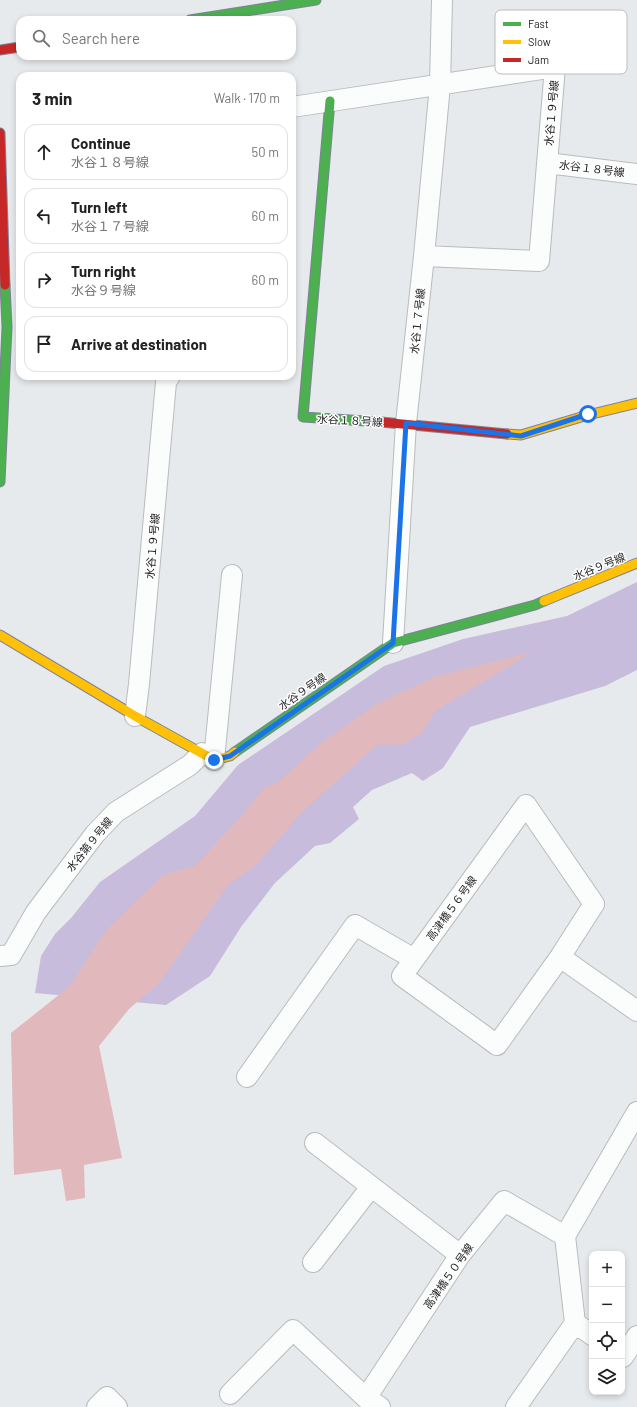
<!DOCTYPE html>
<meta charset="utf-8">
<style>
body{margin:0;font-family:Barlow,"Noto Sans JP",sans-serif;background:#f6f6f6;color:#222}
.controls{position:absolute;right:12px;bottom:12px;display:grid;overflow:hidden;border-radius:8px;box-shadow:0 2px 6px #0003}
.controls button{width:36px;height:36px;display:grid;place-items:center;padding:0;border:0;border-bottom:1px solid #e0e0e0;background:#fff;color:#222;font:20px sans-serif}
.stop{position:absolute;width:12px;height:12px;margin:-9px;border:3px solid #1a73e8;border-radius:50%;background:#fff}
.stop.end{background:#1a73e8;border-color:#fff;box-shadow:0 1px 4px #0008}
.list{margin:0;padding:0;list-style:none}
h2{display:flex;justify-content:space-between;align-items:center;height:52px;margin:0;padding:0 16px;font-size:17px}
h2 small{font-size:13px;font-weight:400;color:#767676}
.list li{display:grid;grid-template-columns:26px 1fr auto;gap:12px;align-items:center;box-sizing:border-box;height:56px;margin:0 8px 8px;padding:0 8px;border:1px solid #e0e0e0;border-radius:12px}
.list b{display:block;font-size:15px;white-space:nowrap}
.list p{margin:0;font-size:13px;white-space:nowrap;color:#767676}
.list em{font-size:13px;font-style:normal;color:#767676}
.icon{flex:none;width:22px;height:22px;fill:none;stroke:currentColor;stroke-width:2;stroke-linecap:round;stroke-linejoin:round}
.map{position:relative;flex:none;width:637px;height:1407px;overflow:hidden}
.search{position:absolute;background:#fff;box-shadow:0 2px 6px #0003;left:16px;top:16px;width:280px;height:44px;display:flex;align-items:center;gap:10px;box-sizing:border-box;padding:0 14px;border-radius:12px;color:#767676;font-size:15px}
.panel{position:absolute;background:#fff;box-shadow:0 2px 6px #0003;left:16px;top:72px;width:280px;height:308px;border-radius:12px}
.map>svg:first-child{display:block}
.forest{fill:#c8bcdd}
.water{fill:#e1b8bb}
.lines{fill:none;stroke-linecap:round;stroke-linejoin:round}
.street-casing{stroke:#babbbc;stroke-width:22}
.fast-casing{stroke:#7e8497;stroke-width:11}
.slow-casing{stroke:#7e8497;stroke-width:11}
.jam-casing{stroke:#7e8497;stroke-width:11}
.street{stroke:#fbfcfc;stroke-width:20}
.fast{stroke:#4caf50;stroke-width:9}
.slow{stroke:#ffc107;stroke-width:9}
.jam{stroke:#c62828;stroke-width:9}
.route{stroke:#1a73e8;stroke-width:5}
.labels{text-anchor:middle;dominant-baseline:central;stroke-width:3;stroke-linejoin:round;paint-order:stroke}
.street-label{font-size:11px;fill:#1e1e1e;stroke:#fff}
.key{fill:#fff;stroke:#bcbcbc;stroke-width:1}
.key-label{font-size:11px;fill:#1e1e1e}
</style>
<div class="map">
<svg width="637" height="1407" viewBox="0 0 637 1407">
<rect width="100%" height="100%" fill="#e7eaec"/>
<!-- forest -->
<path class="forest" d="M637,582V670L605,686L470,727L443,768L423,781L412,773L372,790L353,807L359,819L330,843L315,846L275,883L241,927L210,976L166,1005L35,993L41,956L55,934L71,918L100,882L195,816L238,765L384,666L463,639L567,616Z"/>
<!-- water -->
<path class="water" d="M532,652L435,711L423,732L404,744L377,745L302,812L256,865L228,885L159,983L129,1009L99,1046L122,1158L84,1165L85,1198L66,1201L61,1169L14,1175L11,1033L70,986L107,929L163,875L195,866L245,812L264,788L279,781L321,743L375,705L434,677Z"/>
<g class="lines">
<defs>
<path id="street" d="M292,107L555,67L539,261L424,256
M547,163L637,174
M393,643L406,423L424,256L440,85L442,0
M135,716L139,684L166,382L170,376
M214,760L232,575
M526,805L594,904L560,957L497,1045L402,976Z
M0,956L11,955L36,912L95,834L116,812L190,765L202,753
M560,957L637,1011
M247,1077L355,925L414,959
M315,1143L460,1255
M313,1262L371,1187
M575,1323L592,1335
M623,1357L637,1336
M230,1394L293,1330L366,1398
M97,1407L107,1397L117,1407
M380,1407L366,1398L460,1255L504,1201L565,1236
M516,1407L575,1323L565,1236L637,1112"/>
<path id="fast" d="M190,20L316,0
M330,101L303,417L381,422
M0,482L7,327L5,285
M235,752L393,643L535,605L544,601"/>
<path id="slow" d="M507,434L521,435L588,415L637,403
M544,601L637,563
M0,635L135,716L214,760L230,756L235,752"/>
<path id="jam" d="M0,50L20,47
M0,133L5,285
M381,422L507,434"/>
</defs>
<!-- street casing -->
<use href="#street" class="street-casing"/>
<!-- fast casing -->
<use href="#fast" class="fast-casing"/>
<!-- slow casing -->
<use href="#slow" class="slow-casing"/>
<!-- jam casing -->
<use href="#jam" class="jam-casing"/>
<!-- street -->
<use href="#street" class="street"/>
<!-- fast -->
<use href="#fast" class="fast"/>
<!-- slow -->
<use href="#slow" class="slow"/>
<!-- jam -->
<use href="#jam" class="jam"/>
</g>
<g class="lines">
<!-- route -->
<path class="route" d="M214,760L230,756L393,643L406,423L521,436L588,414"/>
</g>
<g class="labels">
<!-- street labels -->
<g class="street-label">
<text transform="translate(551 113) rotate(-85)">水谷１９号線</text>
<text transform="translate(592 168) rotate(7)">水谷１８号線</text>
<text transform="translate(417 321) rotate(-84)">水谷１７号線</text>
<text transform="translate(350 420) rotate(3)">水谷１８号線</text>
<text transform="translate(152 546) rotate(-85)">水谷１９号線</text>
<text transform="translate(599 566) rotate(-22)">水谷９号線</text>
<text transform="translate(302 691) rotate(-35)">水谷９号線</text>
<text transform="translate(89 844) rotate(-51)">水谷第９号線</text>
<text transform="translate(451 908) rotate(-54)">高津橋５６号線</text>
<text transform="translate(448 1276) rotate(-55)">高津橋５０号線</text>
</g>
</g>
<!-- legend -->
<rect x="495" y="10" width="132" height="64" rx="6" class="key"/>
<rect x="503" y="22" width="18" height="4" fill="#4caf50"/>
<rect x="503" y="40" width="18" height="4" fill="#ffc107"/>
<rect x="503" y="58" width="18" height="4" fill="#c62828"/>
<g class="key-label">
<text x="528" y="28">Fast</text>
<text x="528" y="46">Slow</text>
<text x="528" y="64">Jam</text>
</g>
</svg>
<div class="controls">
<button>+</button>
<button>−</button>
<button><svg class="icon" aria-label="locate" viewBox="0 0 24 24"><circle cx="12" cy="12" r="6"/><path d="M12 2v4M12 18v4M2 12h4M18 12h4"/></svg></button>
<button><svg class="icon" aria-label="layers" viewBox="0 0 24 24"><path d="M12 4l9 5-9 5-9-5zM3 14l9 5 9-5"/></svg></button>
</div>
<div class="stop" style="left:588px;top:414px"></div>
<div class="stop end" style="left:214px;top:760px"></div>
<div class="search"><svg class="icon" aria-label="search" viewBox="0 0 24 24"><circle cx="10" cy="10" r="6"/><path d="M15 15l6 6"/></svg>Search here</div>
<section class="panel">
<h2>3 min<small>Walk · 170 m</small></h2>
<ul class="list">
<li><svg class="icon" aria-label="ahead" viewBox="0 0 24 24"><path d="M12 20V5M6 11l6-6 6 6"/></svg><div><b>Continue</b><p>水谷１８号線</p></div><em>50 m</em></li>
<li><svg class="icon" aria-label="left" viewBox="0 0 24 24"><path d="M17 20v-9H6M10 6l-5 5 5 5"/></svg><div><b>Turn left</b><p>水谷１７号線</p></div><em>60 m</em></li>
<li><svg class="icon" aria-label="right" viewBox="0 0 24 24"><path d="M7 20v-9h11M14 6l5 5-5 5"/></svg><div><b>Turn right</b><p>水谷９号線</p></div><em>60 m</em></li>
<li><svg class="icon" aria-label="arrive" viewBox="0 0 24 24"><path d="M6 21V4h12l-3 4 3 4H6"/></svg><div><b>Arrive at destination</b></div></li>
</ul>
</section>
</div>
